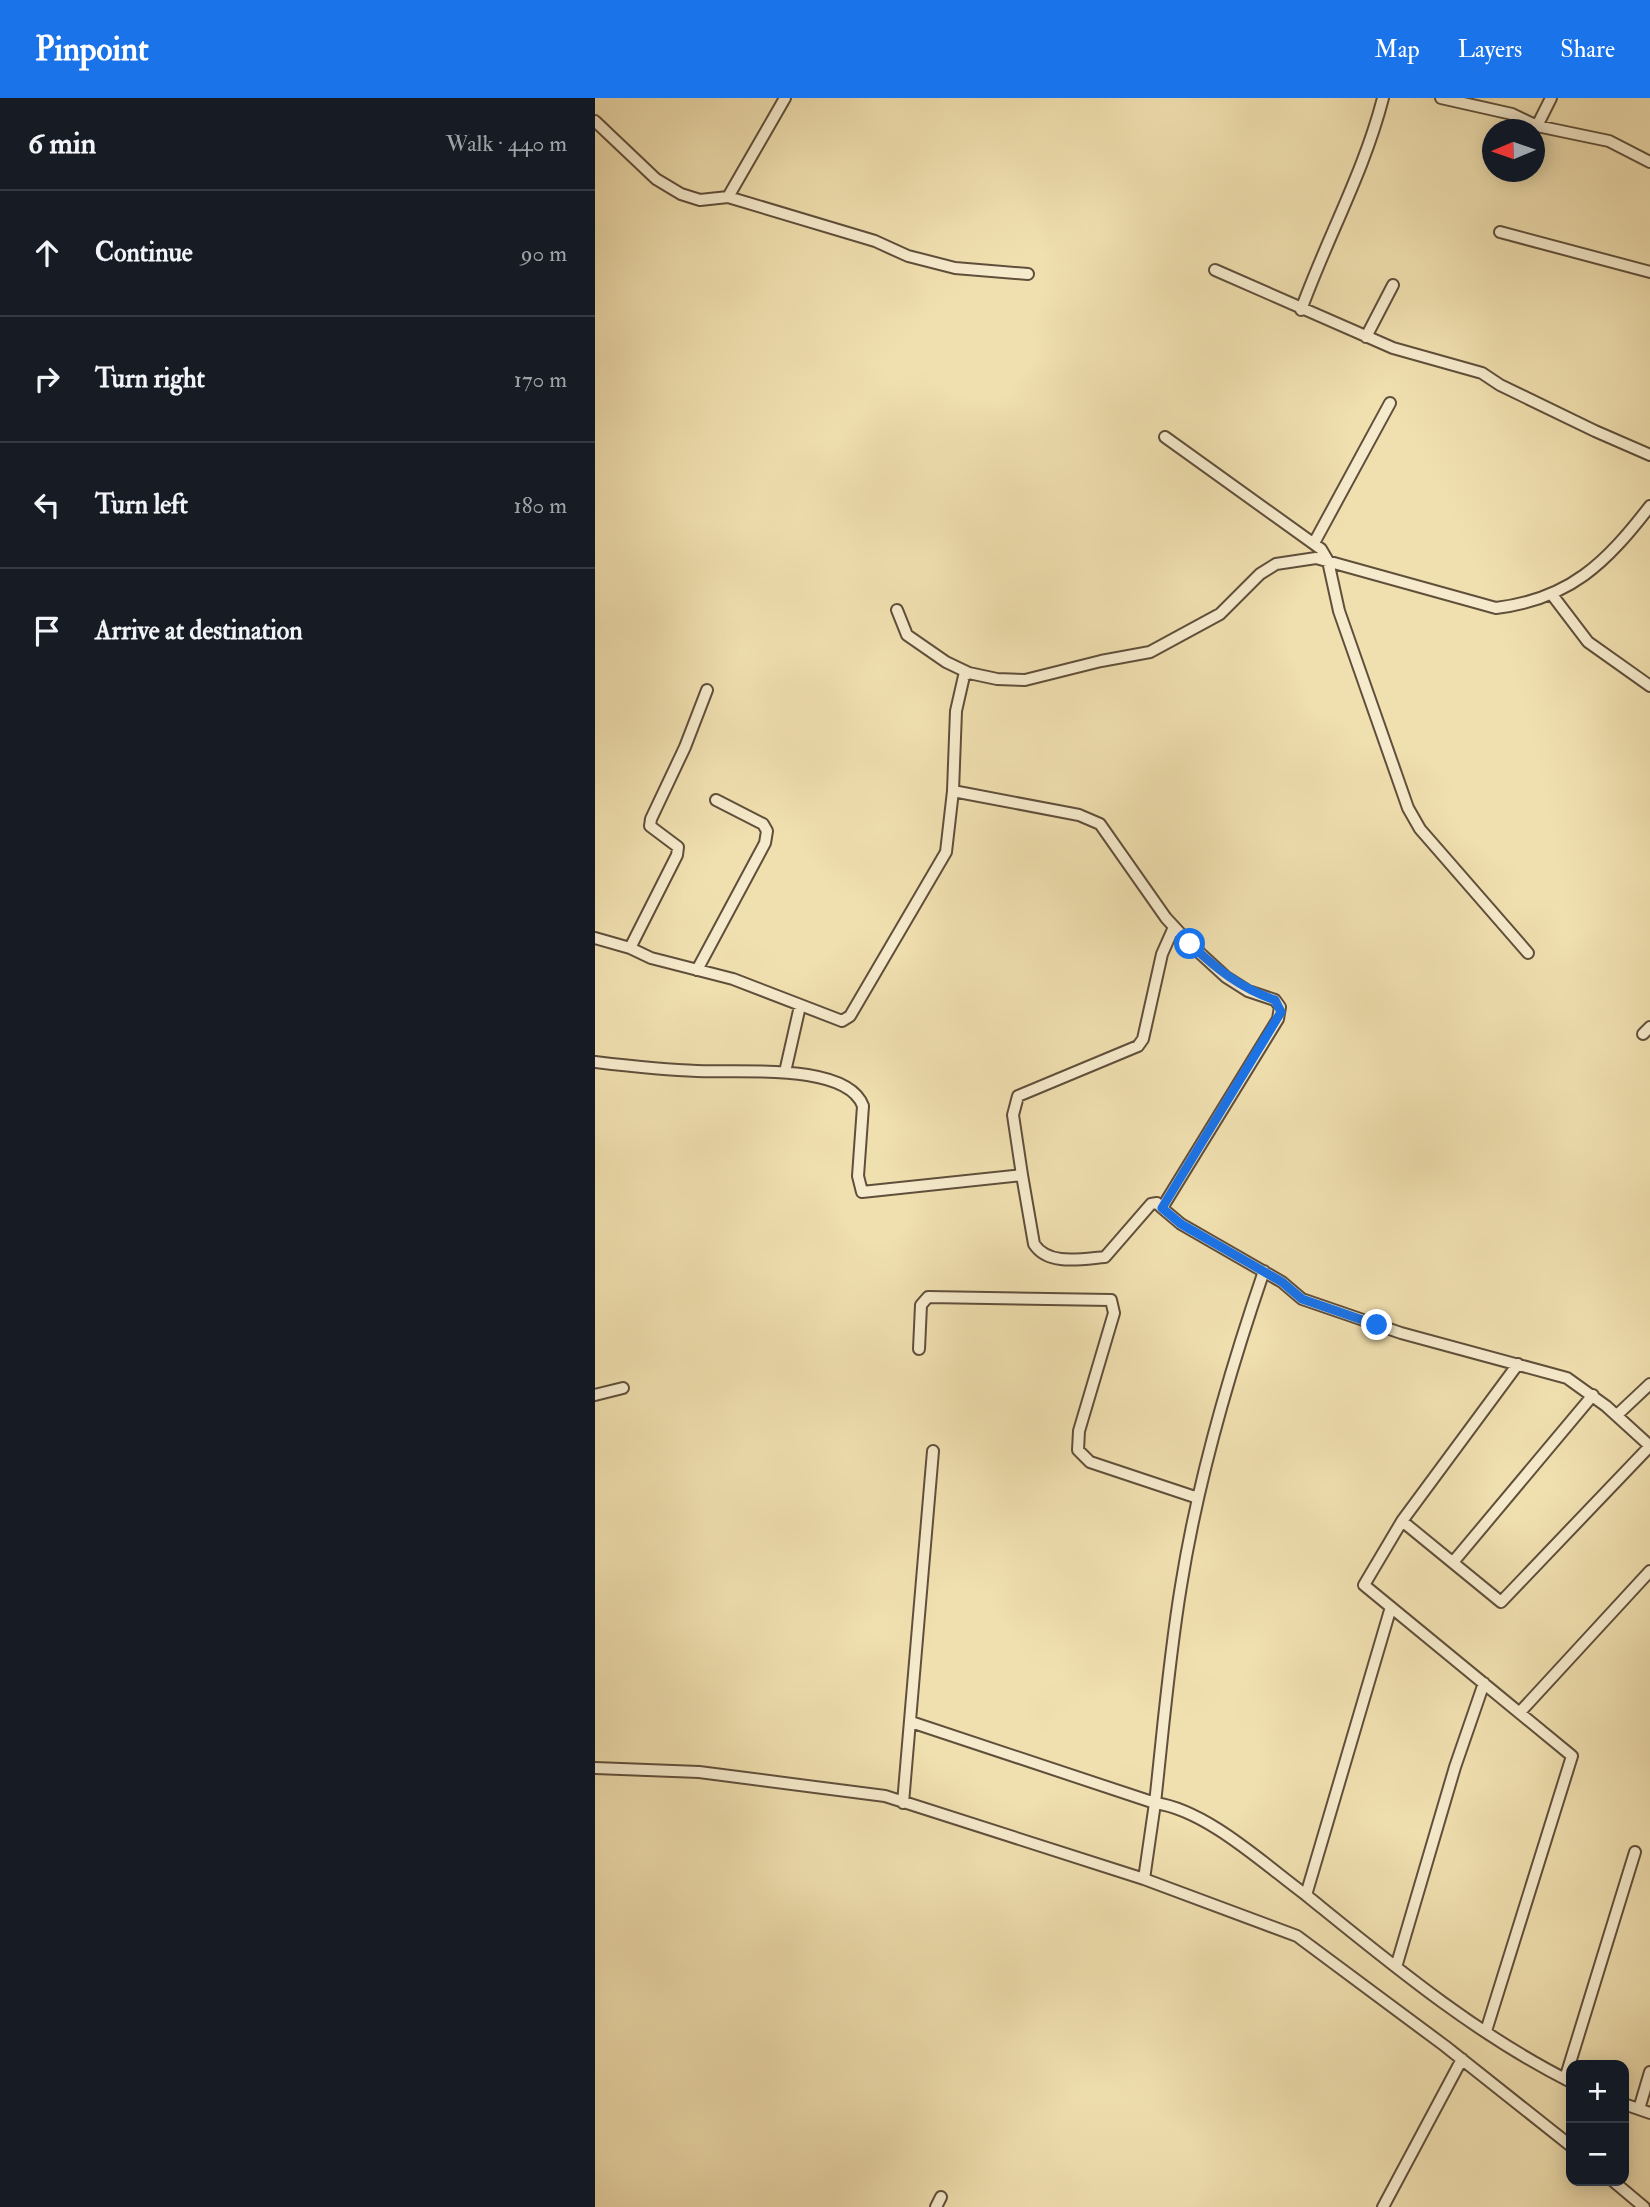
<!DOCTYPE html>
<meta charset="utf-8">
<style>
body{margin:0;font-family:"IM FELL Double Pica",serif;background:#20242c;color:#f1f3f6}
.controls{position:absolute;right:21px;bottom:21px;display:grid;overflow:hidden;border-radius:14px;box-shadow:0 4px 18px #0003}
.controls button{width:63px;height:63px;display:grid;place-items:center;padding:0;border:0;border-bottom:2px solid #363941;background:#171b24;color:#f1f3f6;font:35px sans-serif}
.compass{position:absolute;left:887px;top:21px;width:63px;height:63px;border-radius:50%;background:#171b24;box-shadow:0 4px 18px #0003;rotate:268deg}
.stop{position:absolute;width:21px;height:21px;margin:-16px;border:5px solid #1a73e8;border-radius:50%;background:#fff}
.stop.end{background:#1a73e8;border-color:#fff;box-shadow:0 2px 7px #0008}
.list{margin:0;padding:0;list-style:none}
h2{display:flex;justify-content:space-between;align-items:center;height:91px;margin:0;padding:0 28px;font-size:30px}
h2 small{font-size:23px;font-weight:400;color:#9ea1a6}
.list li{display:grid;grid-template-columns:46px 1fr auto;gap:21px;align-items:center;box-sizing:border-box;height:126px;padding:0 28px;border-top:2px solid #363941}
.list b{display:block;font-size:26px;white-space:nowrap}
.list em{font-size:23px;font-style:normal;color:#9ea1a6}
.icon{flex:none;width:38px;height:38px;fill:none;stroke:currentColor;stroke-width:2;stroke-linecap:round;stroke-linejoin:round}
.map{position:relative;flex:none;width:1055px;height:2109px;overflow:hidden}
header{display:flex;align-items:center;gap:42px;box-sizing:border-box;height:98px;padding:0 35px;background:#1a73e8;color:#fff}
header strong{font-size:33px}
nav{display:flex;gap:38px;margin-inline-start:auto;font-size:24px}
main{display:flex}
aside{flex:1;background:#171b24}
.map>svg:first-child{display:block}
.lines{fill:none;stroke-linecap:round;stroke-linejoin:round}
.minor-casing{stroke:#604f3b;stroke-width:14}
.minor{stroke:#f5eacb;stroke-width:10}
.route{stroke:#1a73e8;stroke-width:9}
</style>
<header>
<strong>Pinpoint</strong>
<nav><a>Map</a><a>Layers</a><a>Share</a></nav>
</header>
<main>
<aside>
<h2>6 min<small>Walk · 440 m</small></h2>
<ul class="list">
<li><svg class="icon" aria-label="ahead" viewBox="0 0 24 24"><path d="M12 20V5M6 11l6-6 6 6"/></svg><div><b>Continue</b></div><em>90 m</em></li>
<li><svg class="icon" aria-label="right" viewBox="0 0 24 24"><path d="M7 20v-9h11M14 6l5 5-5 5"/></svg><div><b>Turn right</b></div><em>170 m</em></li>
<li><svg class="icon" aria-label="left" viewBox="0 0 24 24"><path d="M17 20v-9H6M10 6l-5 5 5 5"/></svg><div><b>Turn left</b></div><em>180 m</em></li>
<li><svg class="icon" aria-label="arrive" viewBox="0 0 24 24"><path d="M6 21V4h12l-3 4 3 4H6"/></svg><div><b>Arrive at destination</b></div></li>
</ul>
</aside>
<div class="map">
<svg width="1055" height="2109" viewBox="0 0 1055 2109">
<rect width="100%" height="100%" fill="#f0dfaf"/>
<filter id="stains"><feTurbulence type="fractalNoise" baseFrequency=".00286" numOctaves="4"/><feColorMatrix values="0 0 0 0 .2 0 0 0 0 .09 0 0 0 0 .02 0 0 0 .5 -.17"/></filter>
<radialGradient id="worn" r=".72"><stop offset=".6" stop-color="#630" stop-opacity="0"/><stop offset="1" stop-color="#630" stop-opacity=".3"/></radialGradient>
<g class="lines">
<defs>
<path id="minor" d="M846,0L917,16L942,28L1014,43L1055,64
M0,23L61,81L86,96L105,102L133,99L280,143L313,158L360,170L433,176
M942,28L956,0
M133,99L190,0
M905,134L1055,174
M620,172L798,250L887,275L905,287L1000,333L1055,357
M706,212C732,140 769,74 788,0
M771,239L798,187
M570,339L726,451L733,463L744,513L813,710L825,731L933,855
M719,445L795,305
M958,498L993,544L1055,588
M302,512L312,537L351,564L374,575
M358,693L484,717L505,726L571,820L595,846L631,879L653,893L680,902L685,909L683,921L567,1110L586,1126L687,1184L707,1201L806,1235L972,1280L1011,1308L1055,1348
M0,840L35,850L56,860L138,881L247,923L255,918L351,754L358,693L361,613L369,578L374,575L402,581L430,582L506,563L555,554L625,516L665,476L681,466L721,460L901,510C975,501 1011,465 1055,408
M35,850L82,757L83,749L55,728L56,721L90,649L112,592
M102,872L170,745L172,733L168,726L121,702
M1048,936L1055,929
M0,964C34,968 68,972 102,973C141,975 252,964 268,1008L263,1078L267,1094L427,1077L439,1146C453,1168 486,1161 510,1159L556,1106L562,1105L567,1110
M190,974L205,908
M427,1077L418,1017L423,998L543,948L548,941L567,856L579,829
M324,1251L326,1207L333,1199L516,1202L519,1215L484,1333L483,1352L495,1364L603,1400
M0,1297L28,1290
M1022,1317L1055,1286
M807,1423L906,1504L1055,1348
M859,1463L998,1297
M926,1613L1055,1473
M316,1624L560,1705C568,1633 574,1560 586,1488C603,1381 634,1275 669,1173
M0,1670L104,1674L290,1698L549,1781L560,1705C612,1712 670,1767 711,1797L796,1509
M308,1705L338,1353
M549,1781L702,1838L850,1948L976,2048
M711,1797C795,1865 880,1936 976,1984
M801,1869L860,1669L889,1585
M891,1933L977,1658L769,1487L807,1423L923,1266
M970,1981L1040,1754
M1029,2006L1055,2015
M1044,2011L1055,1974
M1018,2083L1049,2109
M341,2109L346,2099
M788,2109L867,1961"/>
</defs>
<!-- minor casing -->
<use href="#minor" class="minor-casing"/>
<!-- minor -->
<use href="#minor" class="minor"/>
</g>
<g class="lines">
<!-- route -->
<path class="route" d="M595,846C622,871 645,890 680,902L686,914L567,1110L586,1126L687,1184L707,1201L782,1227"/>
</g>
<rect width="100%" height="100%" filter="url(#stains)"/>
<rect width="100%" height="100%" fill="url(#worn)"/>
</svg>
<div class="controls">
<button>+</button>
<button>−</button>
</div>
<svg class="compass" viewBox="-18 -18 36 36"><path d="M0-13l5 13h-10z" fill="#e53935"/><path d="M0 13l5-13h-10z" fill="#9ea1a6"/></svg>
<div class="stop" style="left:595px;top:846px"></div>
<div class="stop end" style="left:782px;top:1227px"></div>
</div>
</main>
